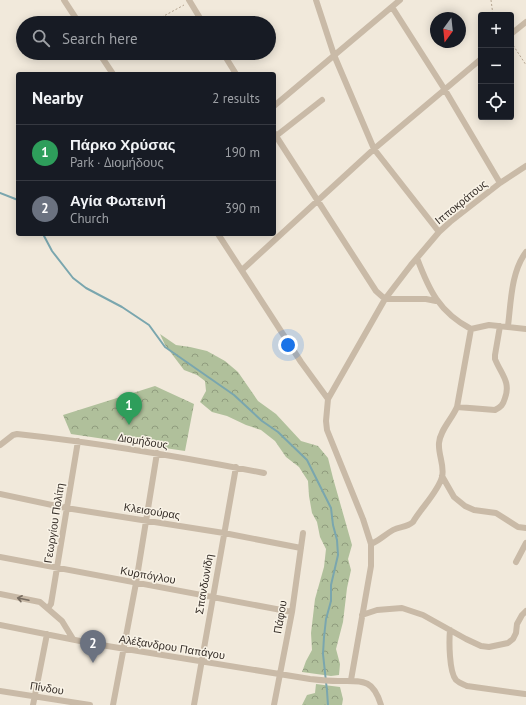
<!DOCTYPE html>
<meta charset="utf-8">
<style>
body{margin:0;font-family:"PT Sans",sans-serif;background:#242831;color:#f1f3f6}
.controls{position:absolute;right:12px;top:12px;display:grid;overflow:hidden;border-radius:4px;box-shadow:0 2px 10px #0003}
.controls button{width:36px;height:36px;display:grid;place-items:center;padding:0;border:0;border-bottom:1px solid #363941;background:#171b24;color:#f1f3f6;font:20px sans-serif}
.compass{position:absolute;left:430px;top:12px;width:36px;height:36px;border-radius:50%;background:#171b24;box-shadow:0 2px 10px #0003;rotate:195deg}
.you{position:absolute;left:288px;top:345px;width:14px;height:14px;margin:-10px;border:3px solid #fff;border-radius:50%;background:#1a73e8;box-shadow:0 0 0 6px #1a73e833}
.badge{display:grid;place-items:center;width:26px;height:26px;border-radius:50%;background:#92a8ae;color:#fff;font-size:13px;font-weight:700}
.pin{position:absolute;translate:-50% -33px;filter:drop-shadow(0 1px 2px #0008)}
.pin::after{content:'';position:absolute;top:21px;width:14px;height:12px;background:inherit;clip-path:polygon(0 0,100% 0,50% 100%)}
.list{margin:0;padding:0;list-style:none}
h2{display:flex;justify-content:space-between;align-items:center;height:52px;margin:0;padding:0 16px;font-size:17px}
h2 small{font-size:13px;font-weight:400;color:#9ea1a6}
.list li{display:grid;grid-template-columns:26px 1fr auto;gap:12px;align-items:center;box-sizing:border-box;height:56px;padding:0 16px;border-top:1px solid #363941}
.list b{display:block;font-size:15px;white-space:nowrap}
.list p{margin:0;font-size:13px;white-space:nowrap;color:#9ea1a6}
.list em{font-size:13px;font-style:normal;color:#9ea1a6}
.icon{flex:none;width:22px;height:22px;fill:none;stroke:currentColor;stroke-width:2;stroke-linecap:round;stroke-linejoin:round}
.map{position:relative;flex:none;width:526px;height:705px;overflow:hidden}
.search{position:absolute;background:#171b24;box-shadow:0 2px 10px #0003;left:16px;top:16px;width:260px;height:44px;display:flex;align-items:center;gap:10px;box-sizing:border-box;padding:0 14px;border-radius:22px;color:#9ea1a6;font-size:15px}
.panel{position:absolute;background:#171b24;box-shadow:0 2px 10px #0003;left:16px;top:72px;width:260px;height:164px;border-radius:4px}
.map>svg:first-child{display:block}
.forest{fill:url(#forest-crowns)}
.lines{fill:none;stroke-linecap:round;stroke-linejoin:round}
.stream{stroke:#7aa6ae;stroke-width:2}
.path{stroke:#b5a591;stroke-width:1;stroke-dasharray:2 2;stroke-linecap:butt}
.minor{stroke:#c9baa7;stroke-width:6}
.oneway{stroke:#786d61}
.labels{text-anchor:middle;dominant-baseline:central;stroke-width:3;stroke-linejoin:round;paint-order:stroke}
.street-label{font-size:11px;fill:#362e28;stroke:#f9f3e7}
</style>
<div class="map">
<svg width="526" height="705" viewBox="0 0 526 705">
<defs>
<pattern id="forest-crowns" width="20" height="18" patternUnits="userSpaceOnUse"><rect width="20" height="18" fill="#b0c09b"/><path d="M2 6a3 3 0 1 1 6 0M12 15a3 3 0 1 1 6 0" fill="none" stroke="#909c7e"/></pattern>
</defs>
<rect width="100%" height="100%" fill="#f1e9db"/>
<!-- forest -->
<path class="forest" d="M160,334L176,345L190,347L207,351L225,361L238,372L258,401L276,414L301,441L318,446L328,458L333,478L352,545L348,559L351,570L347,588L343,622L336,649L340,664L339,675L331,676L302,672L306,661L312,650L311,633L315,599L324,567L326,549L320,537L317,522L312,513L309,496L308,481L299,467L286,457L275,441L261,430L246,425L227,416L212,412L200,402L206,391L205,381L197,375L184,370L165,345Z
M155,386L194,404L185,451L71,434L63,415Z
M316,684L340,687L343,699L342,705H302L307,695L315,693Z"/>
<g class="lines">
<!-- stream -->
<path class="stream" d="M0,193L18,200
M43,234L52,251L73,278L86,288L122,307L149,325L165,347L234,395L262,421L278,432L307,460L331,508L333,525L337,540L338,555L331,585V601L326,619L324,637L323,654L327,691L328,705"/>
<!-- path -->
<path class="path" d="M491,0L493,15
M151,23L184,5
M511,42L526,65"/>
<!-- minor -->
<path class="minor" d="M64,0L79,23
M189,0L203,23
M316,0L334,55L374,149L439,232
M392,7L445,90L500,183
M511,34L526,22
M99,53L113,74
M223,53L236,74
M274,106L400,0
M274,133L376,291L385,299H426L436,301
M276,136L322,100
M218,234L301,362L328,399
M417,258C429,290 439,312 471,329L489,325L526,329
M242,270L374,149L481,59
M508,326C511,302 511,272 526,252
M457,407L495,410C501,407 503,405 505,398C511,382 501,374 495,359V355L500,326
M0,445L13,435L17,434C100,443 182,457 264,473
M442,476L454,497L465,506L474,510L496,513L518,527L526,528
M0,494L66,508L224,533L301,548
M371,544C381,540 384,535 393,530C400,526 406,528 413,522C421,508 438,492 442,477C445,466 438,455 439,443C440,430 452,419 457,407L471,329
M0,557L292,612
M516,562L526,543
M0,594L40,602L62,621L73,639
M48,608L51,604L78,441
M362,615L377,610L402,608L423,615L466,639L481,646L489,647L508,643L513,639L516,633L517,624L522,615L526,611
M0,625L95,644L310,679C319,680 329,681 338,681C362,681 373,678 381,705
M450,630C449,641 449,672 456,680C459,683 463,684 467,686L525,694
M351,680L371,566V544L363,519L327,430L326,421L328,399L385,299L411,265L439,232L450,222L500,183L526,166
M0,691L90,705
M33,705L47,634
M113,705L136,583L157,453
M194,705L236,467
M274,705L292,612L303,533"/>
</g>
<!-- one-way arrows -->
<defs><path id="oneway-shaft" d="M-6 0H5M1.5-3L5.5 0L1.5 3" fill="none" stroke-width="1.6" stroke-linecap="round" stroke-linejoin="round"/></defs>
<use class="oneway" href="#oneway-shaft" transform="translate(23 599) rotate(-168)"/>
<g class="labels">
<!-- street labels -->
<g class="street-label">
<text transform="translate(461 202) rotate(-39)">Ιπποκράτους</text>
<text transform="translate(143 441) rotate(9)">Διομήδους</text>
<text transform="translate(152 511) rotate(9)">Κλεισούρας</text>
<text transform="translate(54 523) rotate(-81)">Γεωργίου Πολίτη</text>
<text transform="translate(148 575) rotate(10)">Κυρπόγλου</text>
<text transform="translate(204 584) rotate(-80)">Σπανδωνίδη</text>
<text transform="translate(280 617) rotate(-80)">Πάφου</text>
<text transform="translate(172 647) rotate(9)">Αλέξανδρου Παπάγου</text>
<text transform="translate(47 688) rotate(9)">Πίνδου</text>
</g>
</g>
</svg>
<div class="controls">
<button>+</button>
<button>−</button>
<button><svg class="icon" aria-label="locate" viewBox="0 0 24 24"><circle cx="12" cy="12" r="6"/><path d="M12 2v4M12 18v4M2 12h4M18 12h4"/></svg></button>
</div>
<svg class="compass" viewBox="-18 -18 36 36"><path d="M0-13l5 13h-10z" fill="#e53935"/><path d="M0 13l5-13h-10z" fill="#9ea1a6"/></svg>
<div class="you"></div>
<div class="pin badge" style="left:129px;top:425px;background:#2e9e5b">1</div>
<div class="pin badge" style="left:93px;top:663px;background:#6b7280">2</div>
<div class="search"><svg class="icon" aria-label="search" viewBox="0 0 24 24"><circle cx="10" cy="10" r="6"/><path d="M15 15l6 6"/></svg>Search here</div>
<section class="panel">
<h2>Nearby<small>2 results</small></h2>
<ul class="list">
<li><span class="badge" style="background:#2e9e5b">1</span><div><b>Πάρκο Χρύσας</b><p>Park · Διομήδους</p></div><em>190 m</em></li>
<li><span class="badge" style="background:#6b7280">2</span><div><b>Αγία Φωτεινή</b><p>Church</p></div><em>390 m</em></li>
</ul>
</section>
</div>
